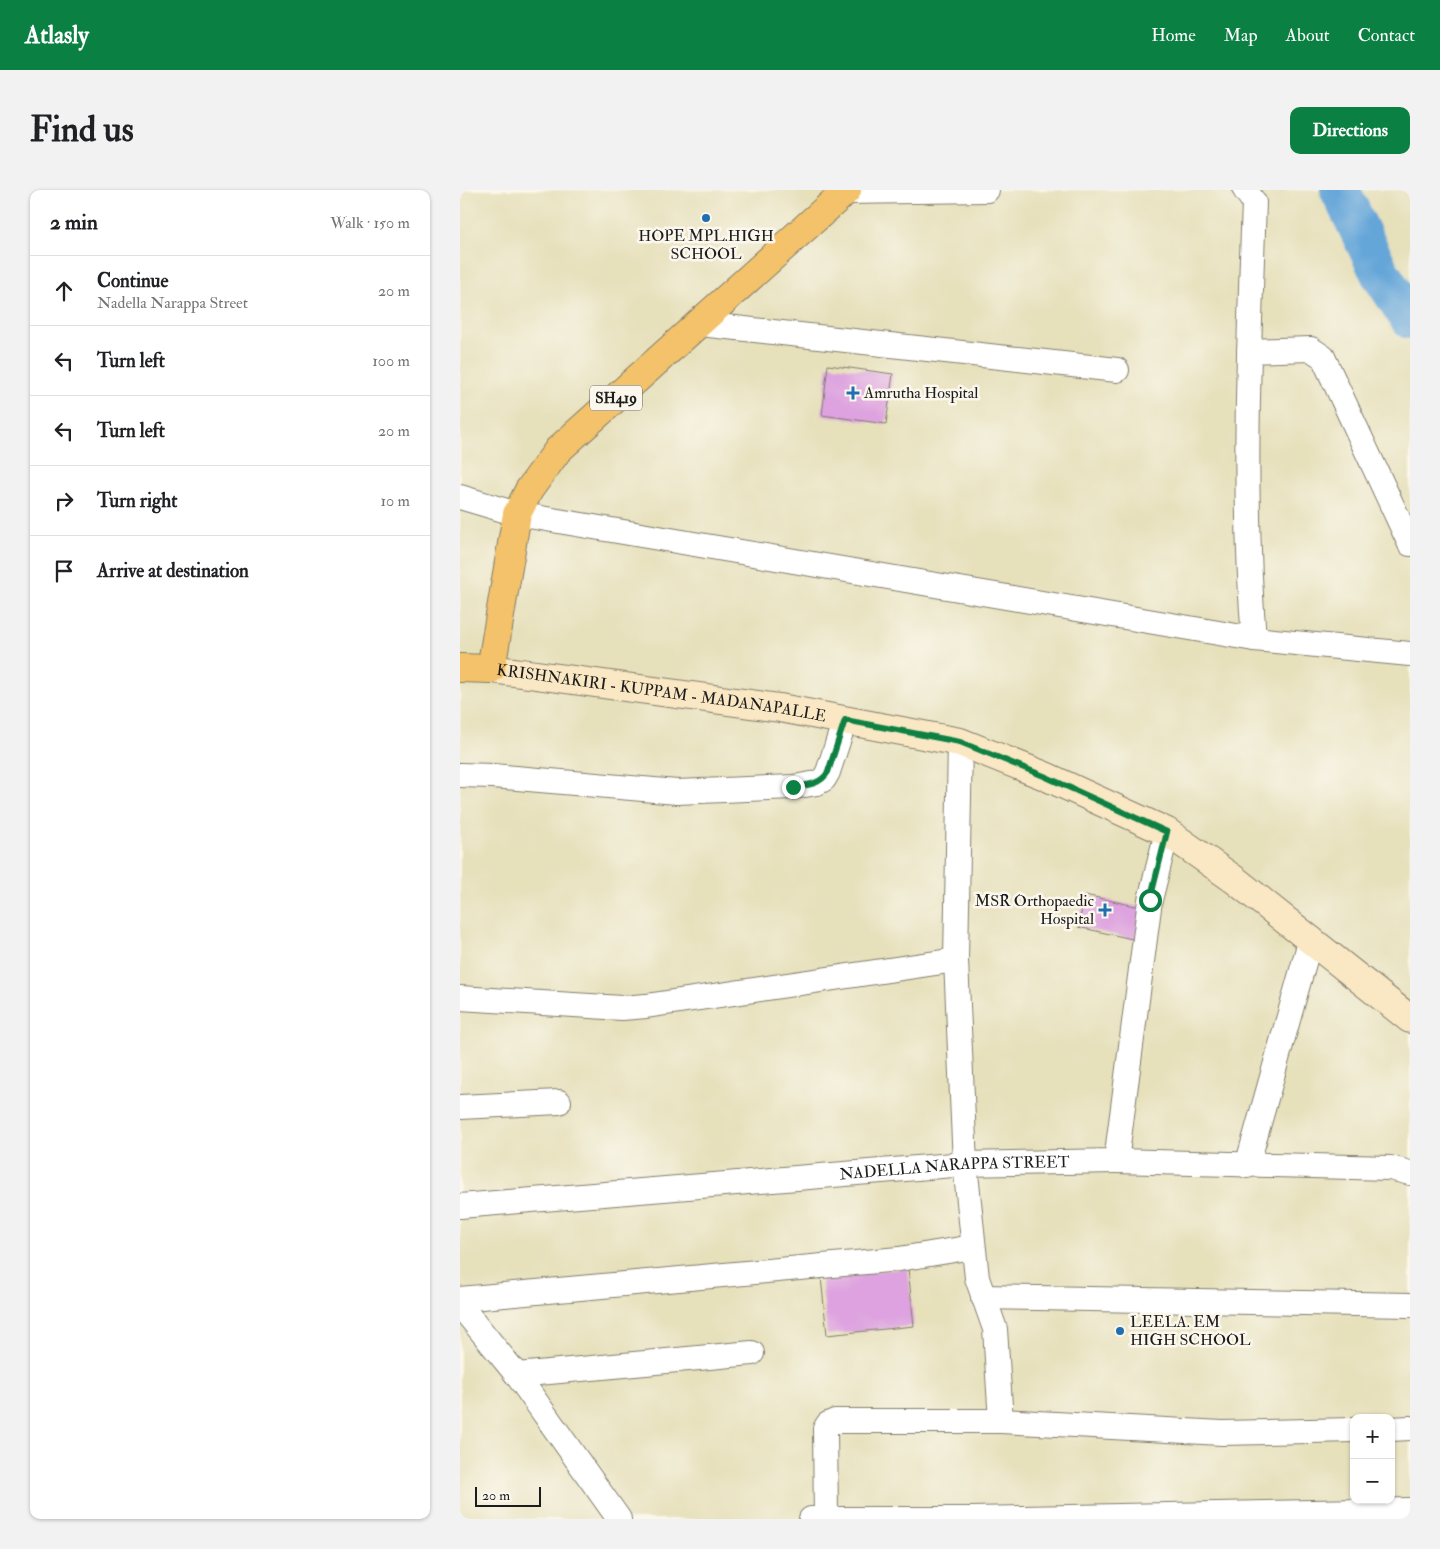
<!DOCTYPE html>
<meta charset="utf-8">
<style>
body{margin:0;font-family:"IM FELL Double Pica",serif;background:#f2f2f2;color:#202124}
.controls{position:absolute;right:15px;bottom:15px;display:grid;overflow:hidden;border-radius:10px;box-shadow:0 1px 4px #0004}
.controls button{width:45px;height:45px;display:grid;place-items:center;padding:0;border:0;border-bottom:1px solid #e0e0e0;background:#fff;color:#202124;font:25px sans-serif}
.scale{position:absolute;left:15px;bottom:12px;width:66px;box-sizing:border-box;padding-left:5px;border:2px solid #1c1c1c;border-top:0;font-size:14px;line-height:18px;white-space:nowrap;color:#1c1c1c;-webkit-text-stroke:4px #fbf7ec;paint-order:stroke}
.stop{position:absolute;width:15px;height:15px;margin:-11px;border:4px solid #0b8043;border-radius:50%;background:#fff}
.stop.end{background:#0b8043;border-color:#fff;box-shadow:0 1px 5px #0008}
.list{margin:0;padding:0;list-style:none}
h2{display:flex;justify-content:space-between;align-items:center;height:65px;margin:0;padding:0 20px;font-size:21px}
h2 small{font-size:16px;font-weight:400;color:#757577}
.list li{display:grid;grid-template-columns:32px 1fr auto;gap:15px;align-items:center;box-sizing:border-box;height:70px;padding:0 20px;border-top:1px solid #e0e0e0}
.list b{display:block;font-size:19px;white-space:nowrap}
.list p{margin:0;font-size:16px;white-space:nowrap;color:#757577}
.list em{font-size:16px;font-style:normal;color:#757577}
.icon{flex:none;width:28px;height:28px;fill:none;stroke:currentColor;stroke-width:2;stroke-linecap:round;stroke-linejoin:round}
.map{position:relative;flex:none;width:950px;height:1329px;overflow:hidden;border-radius:10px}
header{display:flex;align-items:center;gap:30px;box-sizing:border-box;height:70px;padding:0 25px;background:#0b8043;color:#fff}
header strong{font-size:24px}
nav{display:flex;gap:28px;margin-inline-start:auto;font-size:18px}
.intro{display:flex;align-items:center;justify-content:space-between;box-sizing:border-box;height:120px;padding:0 30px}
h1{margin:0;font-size:35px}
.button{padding:12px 22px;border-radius:10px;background:#0b8043;color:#fff;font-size:18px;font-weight:700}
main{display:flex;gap:30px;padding:0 30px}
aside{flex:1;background:#fff;border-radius:10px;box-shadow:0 1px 4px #0004}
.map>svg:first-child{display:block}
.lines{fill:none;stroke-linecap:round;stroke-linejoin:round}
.river{stroke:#65a6d9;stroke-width:40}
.building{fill:#dda2df}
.street-casing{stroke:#817e6c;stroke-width:26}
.secondary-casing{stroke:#817e6c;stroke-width:30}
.primary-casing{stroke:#817e6c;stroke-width:30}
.street{stroke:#fff;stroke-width:24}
.secondary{stroke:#fae7c3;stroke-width:28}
.primary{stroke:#f3c26a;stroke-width:28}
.route{stroke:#0b8043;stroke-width:6}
.poi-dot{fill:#1f6fb2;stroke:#fbf7ec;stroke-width:2}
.labels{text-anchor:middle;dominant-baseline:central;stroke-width:5;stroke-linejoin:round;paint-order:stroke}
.shield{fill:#fbf7ec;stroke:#5f5e5a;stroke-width:1}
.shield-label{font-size:15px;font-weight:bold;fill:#1c1c1c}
.poi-label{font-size:16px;fill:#1c1c1c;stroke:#fbf7ec;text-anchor:start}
.street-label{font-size:16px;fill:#1c1c1c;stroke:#fbf7ec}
</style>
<header>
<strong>Atlasly</strong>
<nav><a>Home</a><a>Map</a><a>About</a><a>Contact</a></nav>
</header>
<div class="intro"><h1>Find us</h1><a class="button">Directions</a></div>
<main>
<aside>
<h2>2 min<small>Walk · 150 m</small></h2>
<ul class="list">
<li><svg class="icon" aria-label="ahead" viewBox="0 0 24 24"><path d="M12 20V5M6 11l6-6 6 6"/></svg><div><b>Continue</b><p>Nadella Narappa Street</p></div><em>20 m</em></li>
<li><svg class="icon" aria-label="left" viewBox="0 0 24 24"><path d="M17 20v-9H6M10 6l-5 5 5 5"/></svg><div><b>Turn left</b></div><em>100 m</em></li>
<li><svg class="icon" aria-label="left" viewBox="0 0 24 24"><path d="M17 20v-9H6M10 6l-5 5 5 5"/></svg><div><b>Turn left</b></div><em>20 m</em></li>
<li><svg class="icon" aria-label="right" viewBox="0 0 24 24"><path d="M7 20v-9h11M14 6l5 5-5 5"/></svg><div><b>Turn right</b></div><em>10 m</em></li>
<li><svg class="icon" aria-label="arrive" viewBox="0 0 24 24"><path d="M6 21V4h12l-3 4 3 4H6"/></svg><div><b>Arrive at destination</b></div></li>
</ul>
</aside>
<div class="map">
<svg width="950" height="1329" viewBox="0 0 950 1329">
<rect width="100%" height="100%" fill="#fbf7ec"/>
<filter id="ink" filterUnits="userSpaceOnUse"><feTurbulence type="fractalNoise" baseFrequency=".02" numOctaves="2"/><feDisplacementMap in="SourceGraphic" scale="10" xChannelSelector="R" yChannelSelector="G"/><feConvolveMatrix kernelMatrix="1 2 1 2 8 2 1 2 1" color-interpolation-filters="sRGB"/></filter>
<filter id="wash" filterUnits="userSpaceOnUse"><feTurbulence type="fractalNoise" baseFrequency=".0096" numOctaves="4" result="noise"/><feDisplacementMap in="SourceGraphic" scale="20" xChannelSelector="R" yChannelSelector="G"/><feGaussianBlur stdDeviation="1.12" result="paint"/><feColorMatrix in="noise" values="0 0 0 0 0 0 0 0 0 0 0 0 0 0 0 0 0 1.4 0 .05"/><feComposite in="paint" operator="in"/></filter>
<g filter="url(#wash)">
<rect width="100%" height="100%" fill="#e6e0bb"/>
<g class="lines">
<!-- river -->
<path class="river" d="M880,0L920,83L950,129"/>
</g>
<g id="blocks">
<!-- building -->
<path class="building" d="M368,175L433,184L426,234L362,225Z
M625,705L693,720L686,752L618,737Z
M448,1078L454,1136L367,1145L361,1087Z"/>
</g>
</g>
<g filter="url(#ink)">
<use href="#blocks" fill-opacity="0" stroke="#817e6c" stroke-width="1"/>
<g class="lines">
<defs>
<g id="street">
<path d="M785,0L794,12C789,158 782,303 794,449"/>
<path d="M385,2L527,0"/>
<path d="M240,134L657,180"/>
<path d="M789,161L851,159L863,167L950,354"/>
<path d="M0,307L57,324L794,449L950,464"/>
<path d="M500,552L496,770L505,974L517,1088L535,1139L541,1231"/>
<path d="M0,585L33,586L217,602L333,597L357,593L364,589L368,582L385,530"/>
<path d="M0,808L162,818L186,816L496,770"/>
<path d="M0,917L99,912"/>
<path d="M656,971L930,978L950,983"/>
<path d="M787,976L851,748"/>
<path id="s1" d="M0,1016L505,974L656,971L690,710L707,642"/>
<path d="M523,1107L950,1115"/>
<path d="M0,1109L439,1069L513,1057"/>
<path d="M0,1115L57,1185L159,1329"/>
<path d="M57,1185L292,1163"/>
<path d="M931,1239L950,1238"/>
<path d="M366,1328L365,1239L368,1234L375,1231H541L762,1243L894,1240"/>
<path d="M351,1329H511L950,1320"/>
</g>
<g id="secondary">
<path id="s2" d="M31,479L320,518L500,552L585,586L707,642L775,690L950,829"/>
</g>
<path id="primary" d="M0,478L31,479L57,324L69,300L98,260L387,0"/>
</defs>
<!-- street casing -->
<use href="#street" class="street-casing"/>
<!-- secondary casing -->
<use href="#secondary" class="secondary-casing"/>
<!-- primary casing -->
<use href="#primary" class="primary-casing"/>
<!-- street -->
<use href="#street" class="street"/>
<!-- secondary -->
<use href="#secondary" class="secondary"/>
<!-- primary -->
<use href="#primary" class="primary"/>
</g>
</g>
<g class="lines" filter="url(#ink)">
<!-- route -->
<path class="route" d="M333,597C347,595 360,595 368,582L385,530L500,552L584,586L707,642L690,710"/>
</g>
<!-- markers -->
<g class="poi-dot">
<circle cx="246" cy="28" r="5"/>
<path d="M390.5 195.5h5v5h5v5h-5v5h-5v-5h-5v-5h5z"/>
<path d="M642.5 712.5h5v5h5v5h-5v5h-5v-5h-5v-5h5z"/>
<circle cx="660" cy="1141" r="5"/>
</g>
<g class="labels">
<!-- shield labels -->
<rect class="shield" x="130" y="195.5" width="52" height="25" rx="4"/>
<g class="shield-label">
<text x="156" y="208">SH419</text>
</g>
<!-- poi labels -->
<g class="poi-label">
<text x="246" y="46" text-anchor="middle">HOPE MPL.HIGH<tspan x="246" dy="18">SCHOOL</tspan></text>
<text x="404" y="203">Amrutha Hospital</text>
<text x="634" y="711" text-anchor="end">MSR Orthopaedic<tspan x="634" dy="18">Hospital</tspan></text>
<text x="670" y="1132">LEELA. EM<tspan x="670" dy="18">HIGH SCHOOL</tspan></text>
</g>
<!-- street labels -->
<g class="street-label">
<text stroke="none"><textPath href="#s2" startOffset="172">KRISHNAKIRI - KUPPAM - MADANAPALLE</textPath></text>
<text stroke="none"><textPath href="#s1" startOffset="496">NADELLA NARAPPA STREET</textPath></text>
</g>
</g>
</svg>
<div class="controls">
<button>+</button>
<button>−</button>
</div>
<div class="scale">20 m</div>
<div class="stop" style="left:690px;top:710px"></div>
<div class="stop end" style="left:333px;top:597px"></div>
</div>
</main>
